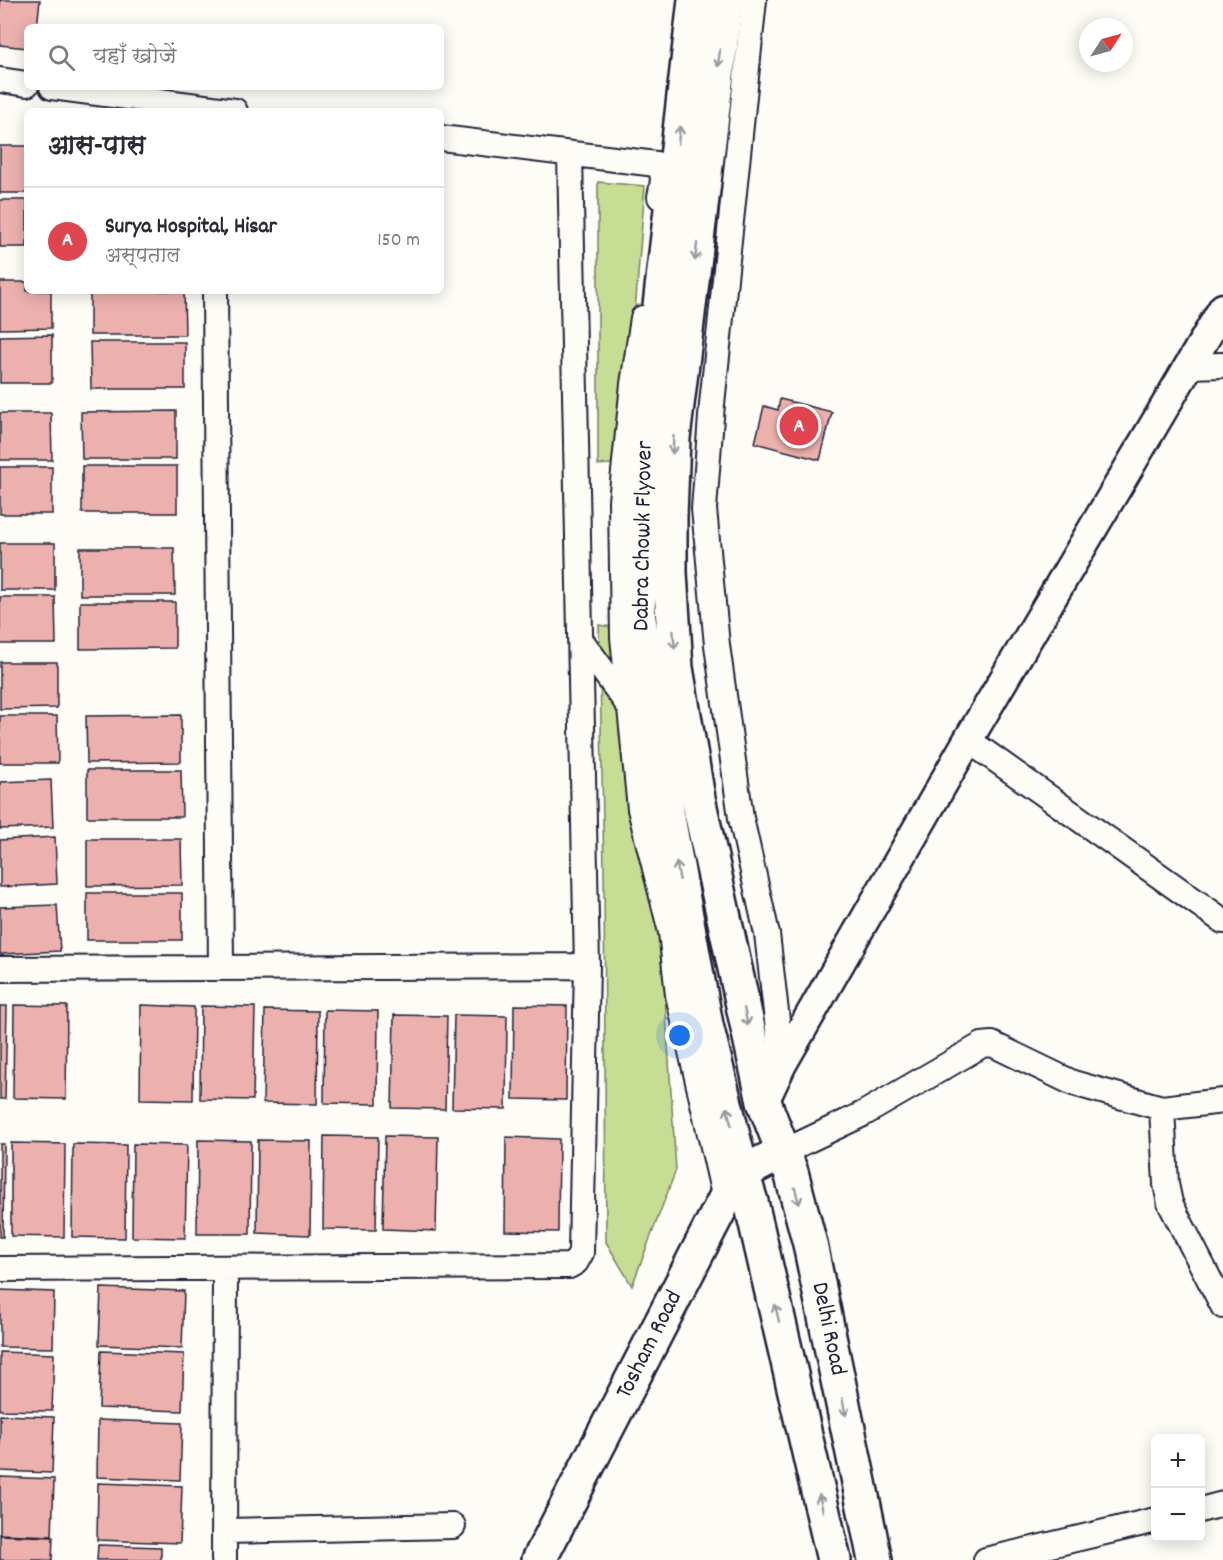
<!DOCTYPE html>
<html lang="hi">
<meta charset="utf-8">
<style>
body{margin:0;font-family:Dekko,"Playpen Sans Deva",sans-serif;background:#f7f7f7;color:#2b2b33}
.controls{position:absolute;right:18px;bottom:18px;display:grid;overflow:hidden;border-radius:9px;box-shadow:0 3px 15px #0003}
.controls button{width:54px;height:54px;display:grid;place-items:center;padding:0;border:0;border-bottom:2px solid #e1e1e2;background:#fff;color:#2b2b33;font:30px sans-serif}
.compass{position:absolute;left:1079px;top:18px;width:54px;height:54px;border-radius:50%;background:#fff;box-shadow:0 3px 15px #0003;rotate:54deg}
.you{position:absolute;left:680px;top:1036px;width:21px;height:21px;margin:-15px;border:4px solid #fff;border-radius:50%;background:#1a73e8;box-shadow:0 0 0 9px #1a73e833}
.badge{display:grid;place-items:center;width:39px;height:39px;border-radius:50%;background:#22223b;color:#fff;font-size:20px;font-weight:700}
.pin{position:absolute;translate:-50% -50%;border:3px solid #fff;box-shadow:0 2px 6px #0006}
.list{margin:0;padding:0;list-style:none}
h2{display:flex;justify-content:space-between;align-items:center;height:78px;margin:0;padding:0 24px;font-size:26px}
h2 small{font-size:20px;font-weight:400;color:#7c7c81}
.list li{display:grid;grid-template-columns:39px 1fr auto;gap:18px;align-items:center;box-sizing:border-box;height:108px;padding:0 24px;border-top:2px solid #e1e1e2}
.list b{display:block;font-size:22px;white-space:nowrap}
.list p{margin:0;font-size:20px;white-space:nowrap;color:#7c7c81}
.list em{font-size:20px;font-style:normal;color:#7c7c81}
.icon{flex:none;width:33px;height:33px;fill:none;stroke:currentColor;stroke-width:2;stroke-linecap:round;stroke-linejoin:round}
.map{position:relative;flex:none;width:1223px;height:1560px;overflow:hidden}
.search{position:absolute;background:#fff;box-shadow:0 3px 15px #0003;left:24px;top:24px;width:420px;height:66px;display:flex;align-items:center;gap:15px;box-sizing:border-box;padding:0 21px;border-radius:9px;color:#7c7c81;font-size:22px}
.panel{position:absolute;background:#fff;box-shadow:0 3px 15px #0003;left:24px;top:108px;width:420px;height:186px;border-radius:9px}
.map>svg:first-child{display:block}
.green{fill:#c6dd93;stroke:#748067;stroke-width:1.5}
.building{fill:#ecb1ad;stroke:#22223b;stroke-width:1.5}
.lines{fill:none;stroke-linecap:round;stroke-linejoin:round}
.minor-casing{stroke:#22223b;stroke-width:28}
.tertiary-casing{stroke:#22223b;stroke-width:33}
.secondary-casing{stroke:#22223b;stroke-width:38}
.primary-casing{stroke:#22223b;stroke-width:38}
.minor{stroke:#fdfcf7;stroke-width:24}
.tertiary{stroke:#fdfcf7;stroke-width:28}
.secondary{stroke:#fdfcf7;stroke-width:33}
.primary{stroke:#fdfcf7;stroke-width:33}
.oneway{stroke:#9a9aa2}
.labels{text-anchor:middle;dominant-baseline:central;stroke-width:5;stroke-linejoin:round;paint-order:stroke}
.street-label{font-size:24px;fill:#22223b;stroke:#fdfcf7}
</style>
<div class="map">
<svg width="1223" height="1560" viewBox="0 0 1223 1560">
<rect width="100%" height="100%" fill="#fdfcf7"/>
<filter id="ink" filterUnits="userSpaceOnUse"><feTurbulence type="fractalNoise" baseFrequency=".0167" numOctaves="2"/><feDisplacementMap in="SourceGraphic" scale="12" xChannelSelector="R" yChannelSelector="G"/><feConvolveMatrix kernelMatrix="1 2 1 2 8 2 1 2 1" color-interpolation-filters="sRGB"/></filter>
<g filter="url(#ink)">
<!-- green -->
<path class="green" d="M598,182L645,186L623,463L598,465Z
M599,625L611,627L662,951L676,1170L632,1286L606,1242L604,871Z"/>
<!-- building -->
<path class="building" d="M0,0H40L37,27H27V48L0,45Z
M0,146H27V193H0Z
M0,200H27V247H0Z
M0,282H27V291H51V328L0,329Z
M90,291H184L185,335H90Z
M52,335V383H0V336Z
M90,342H185V389H91Z
M780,399L832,412L820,460L755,443L764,406L778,410Z
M176,411V459H82L81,412Z
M0,413H51L52,460H0Z
M82,466H177V513H82Z
M0,467H52V514H0Z
M0,543H55V590H0Z
M80,548H174L175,595H80Z
M0,597H55L56,644H0Z
M80,602H175V648L80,649Z
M0,662H57V708L0,709Z
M181,715V762L87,763L86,716Z
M0,716H57L58,763H0Z
M87,770H181L182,817H87Z
M51,780L53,827L0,829V782Z
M55,837L57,884L0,887V840Z
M87,839H181L182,885L87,886Z
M87,893H182V940H87Z
M57,905L60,951L0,954V907Z
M14,1005L67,1006L66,1099L13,1098Z
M141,1005L194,1007L193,1100L140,1099Z
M514,1005L567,1006L566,1100L513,1099Z
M0,1006H7L5,1099H0Z
M201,1006L255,1007L253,1100L200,1099Z
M265,1010L318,1011L317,1104L263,1103Z
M325,1010L378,1011L377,1104L324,1103Z
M394,1015L447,1016L445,1109L392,1108Z
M454,1015L507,1016L506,1109L452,1108Z
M324,1136L378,1137L376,1230L323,1229Z
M385,1136L438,1137L436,1231L383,1229Z
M506,1137L559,1139L558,1232L505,1231Z
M198,1140L251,1141L250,1234H197Z
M258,1140L311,1141L310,1235L257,1233Z
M11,1143L65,1144L64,1237L11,1236Z
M0,1144H4L3,1237H0Z
M73,1144L126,1145L125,1238L72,1237Z
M133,1144L187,1145L185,1238L132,1237Z
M101,1288L184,1291L182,1348L99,1345Z
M0,1290L54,1292L53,1348L0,1347Z
M101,1351L184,1354L182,1411L99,1408Z
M0,1352L54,1354L52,1411L0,1410Z
M0,1415L54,1417L52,1473L0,1471Z
M98,1420L182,1423L180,1480L97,1477Z
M0,1477L54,1479L52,1536L0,1534Z
M98,1483L182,1486L180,1543L97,1540Z
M0,1535L53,1537L52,1560H0Z
M98,1545L161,1547V1560H97Z"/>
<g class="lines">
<defs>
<path id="minor" d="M754,0L712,404L704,509L717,645L741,818L767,934L782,1064
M0,80L27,84
M52,87L235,111
M441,138L656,164C667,172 662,186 660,197
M215,291L221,967
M643,318L633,384L621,501L623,637L640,809L671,932L678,995L725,1199
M1188,366L1223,365
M580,639L629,706
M968,740L1223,921
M0,969L587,966
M1162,1108L1166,1184L1170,1203L1223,1306
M783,1152L863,1114L982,1045L992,1044L1073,1083L1162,1108L1223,1101
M0,1269L569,1266L576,1262L581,1253L587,966L570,155
M1200,1510L1223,1504
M224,1531L453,1526
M224,1560L225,1268
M986,1560L1156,1520"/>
<path id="tertiary" d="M764,1102L782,1064L968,740L1223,308"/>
<path id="secondary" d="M539,1560L725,1199L742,1173L783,1152"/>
<path id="primary" d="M695,0L645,437L638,612L665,801L706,1025L742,1173L751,1202L834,1560
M726,0L673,438L670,515V573L676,668L698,798L764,1102L791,1172L810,1244L875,1560"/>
</defs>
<!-- minor casing -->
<use href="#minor" class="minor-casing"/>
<!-- tertiary casing -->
<use href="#tertiary" class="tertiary-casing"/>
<!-- secondary casing -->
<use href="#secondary" class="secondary-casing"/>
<!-- primary casing -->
<use href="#primary" class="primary-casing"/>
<!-- minor -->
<use href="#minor" class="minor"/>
<!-- tertiary -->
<use href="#tertiary" class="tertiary"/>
<!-- secondary -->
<use href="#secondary" class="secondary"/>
<!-- primary -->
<use href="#primary" class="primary"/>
</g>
<!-- one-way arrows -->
<defs><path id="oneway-shaft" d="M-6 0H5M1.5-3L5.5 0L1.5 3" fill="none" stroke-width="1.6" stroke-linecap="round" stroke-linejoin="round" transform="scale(1.5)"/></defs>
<g class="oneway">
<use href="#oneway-shaft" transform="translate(719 58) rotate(97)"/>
<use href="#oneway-shaft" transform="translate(679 135) rotate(-84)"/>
<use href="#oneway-shaft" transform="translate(696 252) rotate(97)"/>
<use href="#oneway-shaft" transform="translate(673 445) rotate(93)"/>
<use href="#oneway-shaft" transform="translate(674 640) rotate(86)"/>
<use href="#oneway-shaft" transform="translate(678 871) rotate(-100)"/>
<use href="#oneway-shaft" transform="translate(746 1017) rotate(78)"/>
<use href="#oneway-shaft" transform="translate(729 1116) rotate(-104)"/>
<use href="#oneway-shaft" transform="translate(797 1196) rotate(75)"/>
<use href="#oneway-shaft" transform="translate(777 1313) rotate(-103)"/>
<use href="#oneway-shaft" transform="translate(844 1407) rotate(78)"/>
<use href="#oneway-shaft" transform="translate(821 1503) rotate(-103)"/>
</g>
</g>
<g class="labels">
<!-- street labels -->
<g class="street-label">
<text transform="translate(644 536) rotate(-89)">Dabra Chowk Flyover</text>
<text transform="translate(828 1329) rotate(78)">Delhi Road</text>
<text transform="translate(650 1345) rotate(-63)">Tosham Road</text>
</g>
</g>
</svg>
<div class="controls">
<button>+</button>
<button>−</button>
</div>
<svg class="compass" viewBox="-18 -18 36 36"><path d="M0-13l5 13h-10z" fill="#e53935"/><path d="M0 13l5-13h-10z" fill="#7c7c81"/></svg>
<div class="you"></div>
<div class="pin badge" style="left:799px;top:426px;background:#e0444e">A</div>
<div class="search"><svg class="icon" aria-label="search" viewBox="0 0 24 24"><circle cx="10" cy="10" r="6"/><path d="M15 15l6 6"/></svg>यहाँ खोजें</div>
<section class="panel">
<h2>आस-पास<small></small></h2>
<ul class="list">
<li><span class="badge" style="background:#e0444e">A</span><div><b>Surya Hospital, Hisar</b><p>अस्पताल</p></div><em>150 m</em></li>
</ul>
</section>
</div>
